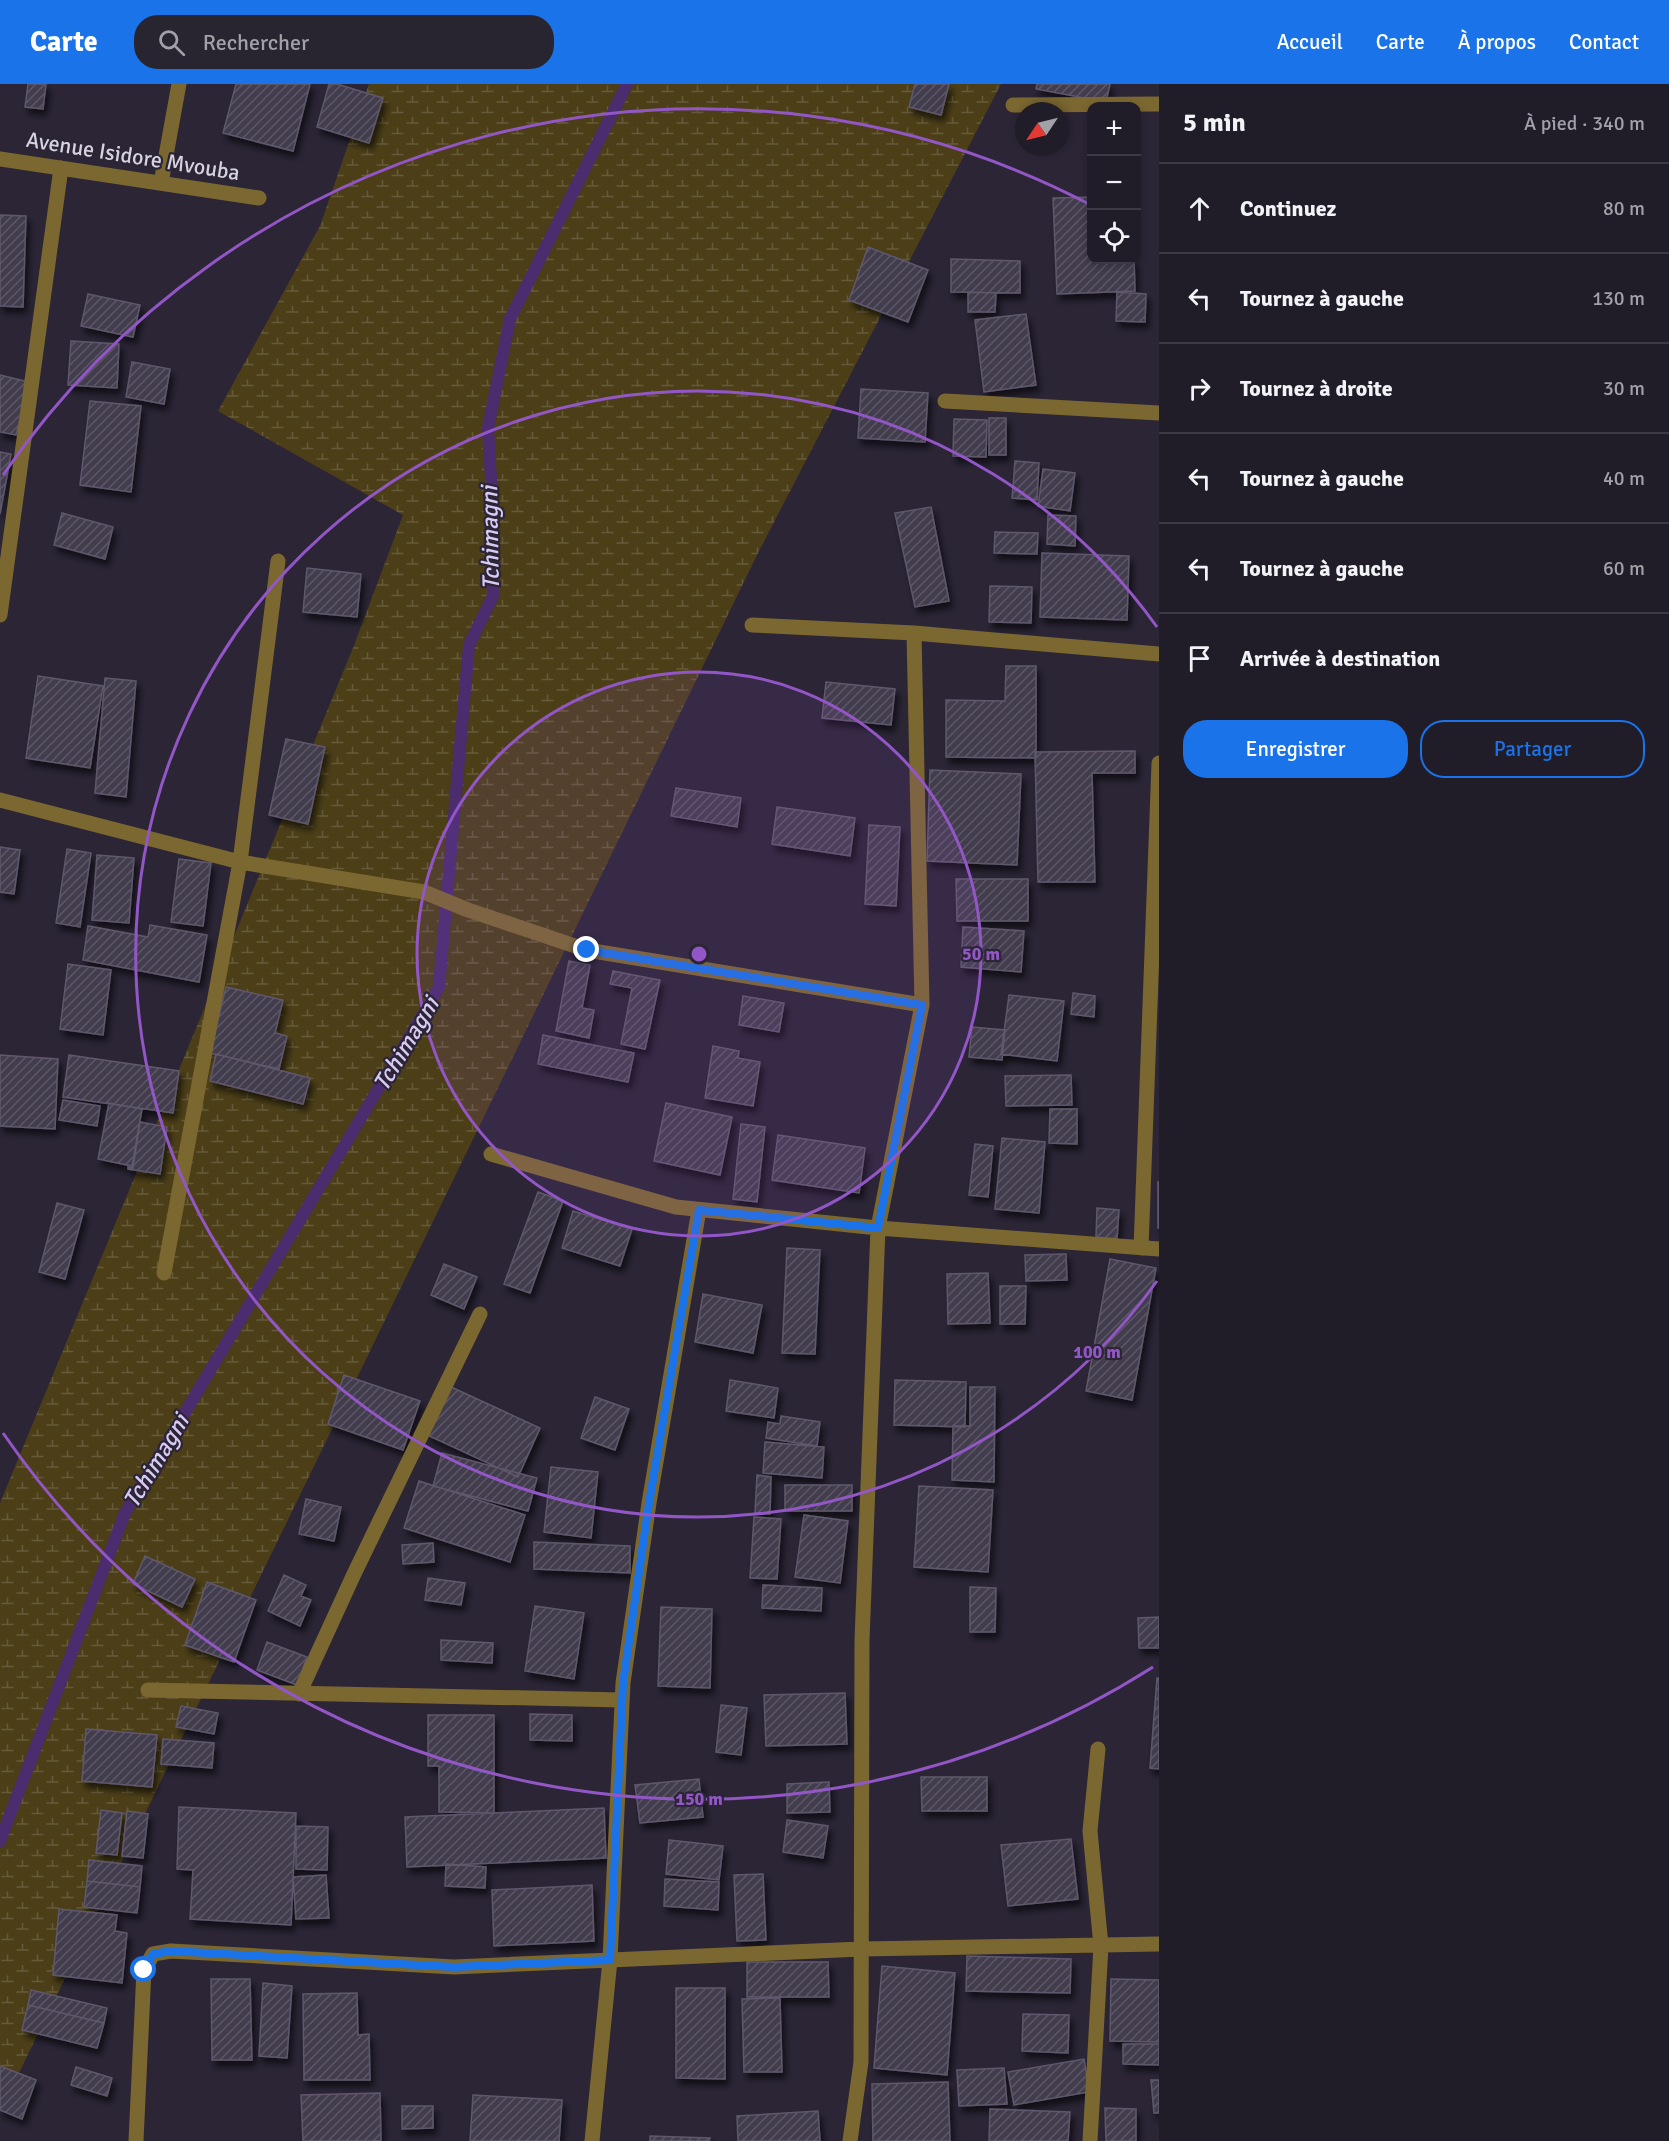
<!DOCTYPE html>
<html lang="fr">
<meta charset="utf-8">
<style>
body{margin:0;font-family:Signika,sans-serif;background:#282530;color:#f1f3f6}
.controls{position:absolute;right:18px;top:18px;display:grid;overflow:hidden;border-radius:12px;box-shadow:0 3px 9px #0003}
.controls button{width:54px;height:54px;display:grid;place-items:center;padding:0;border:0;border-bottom:2px solid #3d3a45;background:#201c28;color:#f1f3f6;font:30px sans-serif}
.compass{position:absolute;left:1015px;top:18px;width:54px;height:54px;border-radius:50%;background:#201c28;box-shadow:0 3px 9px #0003;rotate:235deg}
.stop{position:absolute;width:18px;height:18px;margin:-14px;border:4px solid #1a73e8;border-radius:50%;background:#fff}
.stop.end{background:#1a73e8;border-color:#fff;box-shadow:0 2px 6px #0008}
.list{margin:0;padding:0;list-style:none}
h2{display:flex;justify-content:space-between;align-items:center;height:78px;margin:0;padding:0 24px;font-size:26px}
h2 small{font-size:20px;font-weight:400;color:#a2a1a8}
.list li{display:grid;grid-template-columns:39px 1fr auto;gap:18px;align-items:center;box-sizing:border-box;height:90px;padding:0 24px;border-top:2px solid #3d3a45}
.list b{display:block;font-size:22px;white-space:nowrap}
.list em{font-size:20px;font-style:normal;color:#a2a1a8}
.actions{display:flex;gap:12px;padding:18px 24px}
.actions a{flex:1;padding:14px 0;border:2px solid #1a73e8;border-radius:24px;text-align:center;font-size:21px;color:#1a73e8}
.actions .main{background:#1a73e8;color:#fff}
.icon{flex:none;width:33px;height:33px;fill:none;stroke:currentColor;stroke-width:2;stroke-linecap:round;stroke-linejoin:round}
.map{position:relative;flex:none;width:1159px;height:2057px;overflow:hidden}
header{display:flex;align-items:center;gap:36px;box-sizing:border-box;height:84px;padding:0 30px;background:#1a73e8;color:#fff}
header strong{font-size:28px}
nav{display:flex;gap:33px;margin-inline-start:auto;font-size:21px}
.search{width:420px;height:54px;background:#282530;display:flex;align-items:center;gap:15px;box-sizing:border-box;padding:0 21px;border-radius:24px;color:#a2a1a8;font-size:22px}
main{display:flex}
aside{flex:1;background:#201c28}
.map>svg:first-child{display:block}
.wetland{fill:url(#wetland-marsh)}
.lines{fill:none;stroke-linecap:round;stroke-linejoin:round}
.stream{stroke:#4a2c6f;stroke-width:12}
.building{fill:url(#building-hatch);stroke:#5f586c;stroke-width:1.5;filter:url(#shadow)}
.minor{stroke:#7b6730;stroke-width:15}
.route{stroke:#1a73e8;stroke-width:8}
.ring{fill:none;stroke:#9256c7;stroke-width:3}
.labels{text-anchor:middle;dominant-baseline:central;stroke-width:4.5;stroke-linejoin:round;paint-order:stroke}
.street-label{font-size:22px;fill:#d6d3de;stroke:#2b2536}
.water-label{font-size:24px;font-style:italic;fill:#d8caf2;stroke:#2b2536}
.centre{fill:#9256c7;stroke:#2b2536;stroke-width:3}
.ring-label{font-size:18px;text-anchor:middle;font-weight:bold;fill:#9256c7;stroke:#2b2536;stroke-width:4.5;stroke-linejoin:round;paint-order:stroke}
</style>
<header>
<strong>Carte</strong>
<div class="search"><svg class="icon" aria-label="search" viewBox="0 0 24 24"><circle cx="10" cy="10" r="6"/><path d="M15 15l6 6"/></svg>Rechercher</div>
<nav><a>Accueil</a><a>Carte</a><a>À propos</a><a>Contact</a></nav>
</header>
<main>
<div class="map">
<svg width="1159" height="2057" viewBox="0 0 1159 2057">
<defs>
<pattern id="wetland-marsh" width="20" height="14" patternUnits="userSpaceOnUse" patternTransform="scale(1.5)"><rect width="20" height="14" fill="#4c3f18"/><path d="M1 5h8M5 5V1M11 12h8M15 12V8" fill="none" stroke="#655a39"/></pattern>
<pattern id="building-hatch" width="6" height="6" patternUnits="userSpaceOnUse" patternTransform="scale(1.5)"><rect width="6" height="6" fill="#433c4e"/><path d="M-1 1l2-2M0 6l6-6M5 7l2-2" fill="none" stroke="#5d5767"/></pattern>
<filter id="shadow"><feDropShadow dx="3.5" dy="6" stdDeviation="3" flood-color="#0009"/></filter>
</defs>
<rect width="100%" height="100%" fill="#2b2536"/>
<!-- wetland -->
<path class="wetland" d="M369,0H1001L758,469L0,2028V1419L353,564L403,431L218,327L320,142Z"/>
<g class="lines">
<!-- stream -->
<path class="stream" d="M0,1757L125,1429L439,903L469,561L493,512L494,447L488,344L510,235L627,0"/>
</g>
<!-- building -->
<path class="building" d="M28,0H46L43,25L25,23Z
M236,0H310L293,67L223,49Z
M329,0H337L383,14L369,59L317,43Z
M915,0H949L941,31L909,23Z
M1037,0H1110L1106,18L1036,5Z
M1092,113V176H1134L1135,207L1057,210L1053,114Z
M0,131L26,132L23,223L0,222Z
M868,163L928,186L908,238L849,216Z
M951,175L1020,177V209L951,208Z
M968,208L996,209L995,228H968Z
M1117,208L1146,210L1145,238L1116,237Z
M88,210L140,221L133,253L81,242Z
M1026,230L1036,301L984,308L975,236Z
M71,257L119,260L117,304L68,301Z
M132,278L170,285L164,320L126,313Z
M0,291L29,298L16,351L0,348Z
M861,305L928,309L925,358L858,354Z
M90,317L141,322L131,408L80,401Z
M989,334H1006V371H989Z
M954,335L987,336L986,373L953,372Z
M0,368L11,370L0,430Z
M1015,377L1039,379L1037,416L1012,414Z
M1043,385L1075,389L1070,427L1038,422Z
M931,423L949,517L915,523L895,429Z
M62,429L113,443L105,475L54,461Z
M1048,431L1076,432L1075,462L1047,460Z
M995,448L1038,449L1037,470L994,469Z
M1042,469L1129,472L1127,536L1040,533Z
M307,484L361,490L357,533L303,528Z
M990,502L1032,503L1031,539L989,538Z
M1006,582H1036V674L946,673V616L1005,617Z
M38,592L103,602L90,684L26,674Z
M105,594L136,597L126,713L95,709Z
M826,598L895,605L891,641L822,634Z
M286,655L325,663L308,740L269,731Z
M1135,667V689H1092L1095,798H1038L1035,668Z
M930,686L1021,690L1017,781L927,777Z
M676,704L741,714L737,743L671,732Z
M777,723L855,734L850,772L772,760Z
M869,741L900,743L896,822L865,820Z
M0,763L20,766L14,810L0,808Z
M67,765L91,769L80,843L56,839Z
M97,771L134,774L129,839L92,836Z
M179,775L211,779L203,842L171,838Z
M956,795H1028V837H957Z
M150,841L207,851L199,898L83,876L88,842L148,853Z
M963,843L1024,847L1021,888L961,883Z
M569,877L590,881L582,924L594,926L589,954L556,947Z
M68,880L111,886L103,951L60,945Z
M613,887L660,896L645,965L621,960L632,904L610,900Z
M226,903L283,916L275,949L287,952L279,985L210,969Z
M1073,909L1095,912L1094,933L1071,930Z
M1009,911L1064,917L1057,977L1001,970Z
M743,912L784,919L779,948L739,941Z
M972,943L1005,946L1002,976L969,973Z
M543,951L634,969L628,998L538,980Z
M713,962L739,967L738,974L760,978L753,1022L705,1014Z
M216,970L310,994L303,1020L210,997Z
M0,971L58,975L55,1045L0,1042Z
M69,971L179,987L173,1029L63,1013Z
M1071,991L1072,1021L1006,1022L1005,992Z
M63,1016L100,1022L97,1042L59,1036Z
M109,1019L142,1025L132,1082L98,1075Z
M666,1019L732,1033L720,1091L654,1077Z
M1050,1025H1077V1060L1049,1059Z
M140,1038L167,1043L160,1090L128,1085V1083L133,1084Z
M741,1040L765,1043L757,1118L733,1115Z
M778,1051L865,1064L859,1109L772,1096Z
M1002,1054L1045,1058L1039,1129L995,1125Z
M975,1060L993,1062L988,1113L969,1111Z
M1158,1098H1159V1144H1158Z
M538,1108L563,1117L530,1209L504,1200Z
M57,1119L84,1126L65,1195L39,1188Z
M1097,1124L1119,1126L1117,1155L1096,1153Z
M573,1127L632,1145L620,1182L562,1164Z
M787,1164L820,1166L815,1270L782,1269Z
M1066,1170L1067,1196L1026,1197L1025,1171Z
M1110,1175L1156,1184L1132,1316L1086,1307Z
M444,1180L477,1193L464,1225L431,1211Z
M988,1189L990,1239L948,1240L947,1190Z
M1000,1202H1026L1025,1240H1000Z
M703,1210L762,1221L753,1269L695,1258Z
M344,1291L420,1317L403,1366L328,1340Z
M730,1296L778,1304L774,1334L726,1327Z
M895,1296L966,1298L965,1343L894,1341Z
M449,1302L540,1344L518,1393L427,1351Z
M970,1303H995L994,1398L952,1396L953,1342H970Z
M595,1313L629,1325L615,1366L581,1354Z
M781,1332L820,1338L817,1362L766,1354L768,1338L780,1340Z
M765,1358L824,1363L822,1394L763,1389Z
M442,1369L537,1394L528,1427L433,1402Z
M551,1383L598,1388L591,1454L544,1448Z
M757,1391L771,1393L770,1430L755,1429Z
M419,1397L525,1431L510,1478L404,1444Z
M785,1401H852V1427H785Z
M919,1402L993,1406L988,1488L914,1483Z
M306,1415L341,1423L334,1457L299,1450Z
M804,1431L848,1437L840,1499L795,1493Z
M754,1433L781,1435L777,1495L750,1494Z
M534,1458L630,1462V1489L534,1485Z
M433,1459L434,1478L403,1480L402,1461Z
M145,1472L195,1495L182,1523L133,1500Z
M284,1491L306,1501L301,1512L311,1516L300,1542L268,1527Z
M428,1494L465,1499L461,1521L425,1516Z
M207,1498L256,1516L234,1578L185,1561Z
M763,1501L822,1504L821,1527L762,1524Z
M970,1503L996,1504L995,1548H970Z
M535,1522L584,1529L574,1595L525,1587Z
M661,1523L712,1525L710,1604L658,1602Z
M1159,1533V1564H1139L1138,1534Z
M441,1556L493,1559L492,1579L441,1576Z
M267,1558L307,1573L297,1601L257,1586Z
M1157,1594H1159V1685L1150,1684Z
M845,1609L847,1660L766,1662L764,1611Z
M721,1621L747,1624L741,1671L716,1668Z
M181,1622L218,1629L214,1650L176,1643Z
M530,1630L572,1631V1657L530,1656Z
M428,1631H494V1729L439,1728V1682H428Z
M86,1645L157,1651L152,1703L82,1697Z
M163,1655L214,1659L212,1684L161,1680Z
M921,1693H987V1727H922Z
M699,1695L703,1733L640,1739L635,1701Z
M829,1698L830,1728L787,1729V1700Z
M179,1723L296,1729L291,1841L190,1835L193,1786L177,1785Z
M604,1724L606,1774L407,1783L405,1733Z
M101,1726L122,1729L117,1771L96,1769Z
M127,1727L148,1730L143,1774L122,1772Z
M787,1736L828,1742L823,1774L783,1768Z
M296,1742L328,1743L327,1786L296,1785Z
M1071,1755L1078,1815L1008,1822L1001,1761Z
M669,1756L723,1762L719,1796L666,1790Z
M89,1776L142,1782L140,1803L87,1797Z
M446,1780L486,1783L485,1804L445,1802Z
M763,1790L766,1856L737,1857L734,1791Z
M326,1791L329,1834L296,1835L293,1793Z
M665,1795L719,1798L718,1826L664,1822Z
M87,1797L140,1803L137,1829L84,1823Z
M592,1801L594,1857L494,1862L492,1806Z
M59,1825L117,1831L115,1847L127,1849L122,1899L53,1891Z
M967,1872L1071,1875L1070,1909L966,1907Z
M747,1878H828L829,1913H747Z
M882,1882L955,1889L947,1991L874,1984Z
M211,1895H250L252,1976H212Z
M1111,1895L1159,1896V1958L1110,1957Z
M263,1899L292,1902L287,1974L259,1972Z
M676,1904H725V1995L676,1994Z
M31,1906L107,1924L104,1939L28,1921Z
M357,1909L358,1951L369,1950L370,1996H304L303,1910Z
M780,1914L782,1988H744L742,1915Z
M28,1921L104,1939L97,1964L22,1946Z
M1023,1930L1069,1931L1068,1969L1022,1967Z
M1123,1960H1159V1981L1123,1980Z
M1084,1975L1089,2008L1014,2021L1008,1988Z
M0,1982L36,1996L22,2035L0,2026Z
M76,1983L112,1994L107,2012L71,2001Z
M1004,1984L1007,2020L959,2022L957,1986Z
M1151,1996H1159V2029H1154Z
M948,1998L950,2057H873L872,2000Z
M380,2009L381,2057H303L301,2011Z
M473,2011L562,2016L559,2057H470Z
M402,2022H433V2044L402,2045Z
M1105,2024L1136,2025V2057H1106Z
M990,2025L1070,2028L1068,2057H989Z
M818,2027L820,2057H738L737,2032Z
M650,2052L710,2054L709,2057H650Z"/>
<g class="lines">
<!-- minor -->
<path class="minor" d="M1013,21L1159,20
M0,75L259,114
M161,99L179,0
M945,317L1159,329
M0,531L61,84
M752,541L914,549L1159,570
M0,716L240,778L424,808L468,826L587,866L922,921
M491,1070L676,1123L878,1144L1159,1165
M1141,1164L1159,679
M164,1189L240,778L278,477
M148,1606L622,1616
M299,1610L354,1490L480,1230
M136,2057L144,1886L153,1870L171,1867L454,1883L861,1865L1159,1860
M592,2057L610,1876L623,1599L649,1419L699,1126
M850,2057L861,1978L862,1556L878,1144L922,921L914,549
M1090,2057L1101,1862L1090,1747L1098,1665"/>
</g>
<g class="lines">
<!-- route -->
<path class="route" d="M144,1886L153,1870L171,1867L454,1883L610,1876L623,1599L649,1419L699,1126L878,1144L922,921L587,866"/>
</g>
<!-- distance rings -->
<circle cx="699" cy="870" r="282" fill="#9256c7" fill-opacity=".12"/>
<g class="ring">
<circle cx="699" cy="870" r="282"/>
<path d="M1157 1197A563 563 0 1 1 1157 543"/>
<path d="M1153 1583A845 845 0 0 1 3 1349M3 391A845 845 0 0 1 1089 120"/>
</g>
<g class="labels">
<!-- street labels -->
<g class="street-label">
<text transform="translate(133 72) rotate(9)">Avenue Isidore Mvouba</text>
</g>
<!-- water labels -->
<g class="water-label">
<text transform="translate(490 454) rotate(-91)">Tchimagni</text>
<text transform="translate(406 960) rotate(-59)">Tchimagni</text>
<text transform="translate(156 1377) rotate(-59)">Tchimagni</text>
</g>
</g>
<circle cx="699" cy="870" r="9" class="centre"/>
<g class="ring-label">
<text x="981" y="876">50 m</text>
<text x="1097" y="1274">100 m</text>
<text x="699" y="1721">150 m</text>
</g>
</svg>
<div class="controls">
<button>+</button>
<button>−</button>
<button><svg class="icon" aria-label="locate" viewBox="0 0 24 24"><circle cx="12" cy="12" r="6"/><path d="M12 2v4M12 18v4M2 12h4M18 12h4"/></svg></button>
</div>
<svg class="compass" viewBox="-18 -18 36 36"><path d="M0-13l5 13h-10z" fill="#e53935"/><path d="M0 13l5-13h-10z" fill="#a2a1a8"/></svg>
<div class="stop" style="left:144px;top:1886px"></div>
<div class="stop end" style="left:587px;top:866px"></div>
</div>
<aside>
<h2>5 min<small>À pied · 340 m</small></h2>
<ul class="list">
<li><svg class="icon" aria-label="ahead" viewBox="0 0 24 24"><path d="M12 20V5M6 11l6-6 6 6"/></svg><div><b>Continuez</b></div><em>80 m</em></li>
<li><svg class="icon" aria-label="left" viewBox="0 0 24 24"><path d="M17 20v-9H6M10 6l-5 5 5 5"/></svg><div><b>Tournez à gauche</b></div><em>130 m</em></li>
<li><svg class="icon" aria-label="right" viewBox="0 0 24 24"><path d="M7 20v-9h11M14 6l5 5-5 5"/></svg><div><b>Tournez à droite</b></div><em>30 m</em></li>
<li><svg class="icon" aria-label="left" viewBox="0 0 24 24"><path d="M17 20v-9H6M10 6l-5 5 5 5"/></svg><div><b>Tournez à gauche</b></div><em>40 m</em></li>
<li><svg class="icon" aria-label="left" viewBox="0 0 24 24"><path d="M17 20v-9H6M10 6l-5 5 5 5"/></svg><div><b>Tournez à gauche</b></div><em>60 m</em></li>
<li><svg class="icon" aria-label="arrive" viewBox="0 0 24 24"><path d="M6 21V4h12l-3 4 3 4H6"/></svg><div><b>Arrivée à destination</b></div></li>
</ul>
<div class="actions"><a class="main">Enregistrer</a><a>Partager</a></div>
</aside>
</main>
